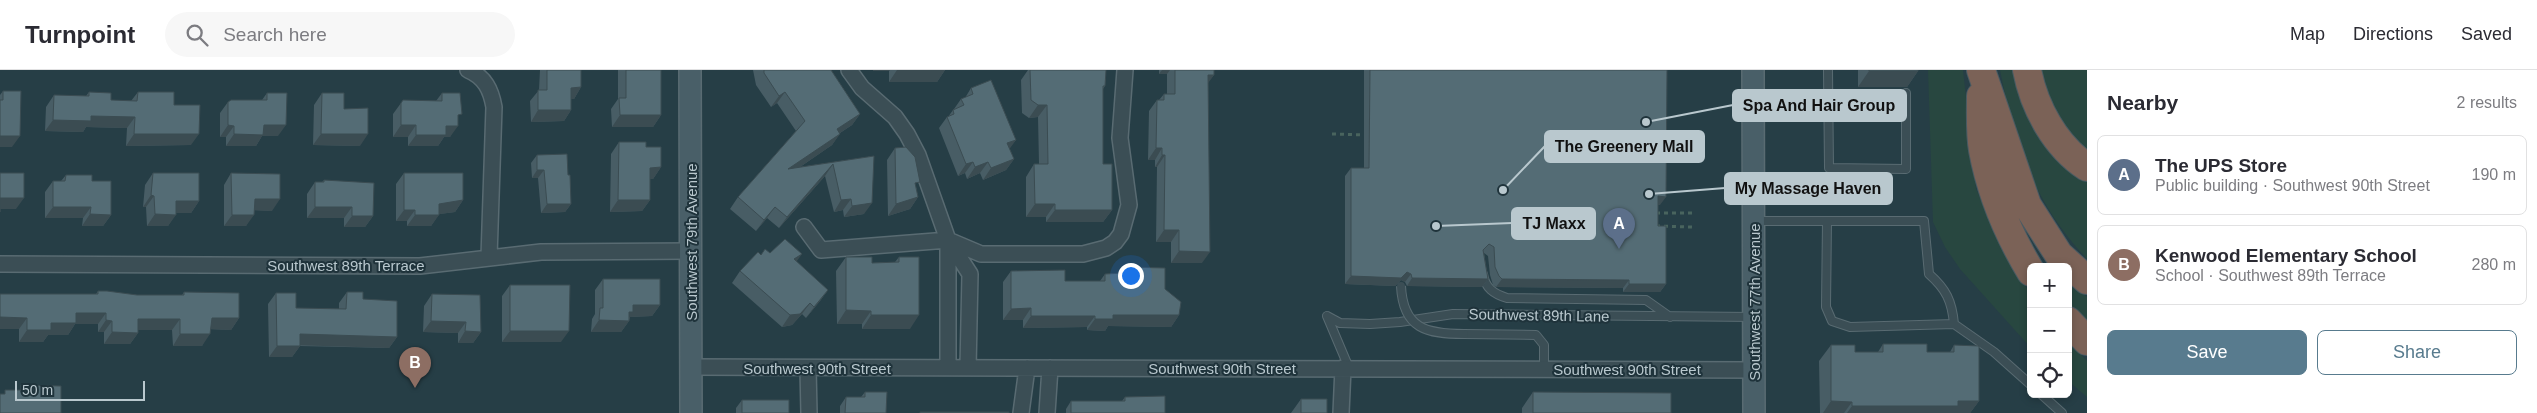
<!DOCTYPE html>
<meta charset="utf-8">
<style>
body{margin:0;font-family:Helvetica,sans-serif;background:#f7f7f7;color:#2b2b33}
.controls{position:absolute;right:15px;bottom:15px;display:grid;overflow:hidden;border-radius:8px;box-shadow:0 2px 8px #0003}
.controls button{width:45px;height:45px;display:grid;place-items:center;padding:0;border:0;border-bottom:1px solid #e1e1e2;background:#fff;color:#2b2b33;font:25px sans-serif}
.scale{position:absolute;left:15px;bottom:12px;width:130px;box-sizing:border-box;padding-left:5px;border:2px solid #b9c8ce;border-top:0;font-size:14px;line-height:18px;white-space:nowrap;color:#b9c8ce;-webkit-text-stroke:4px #1f333b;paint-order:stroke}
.you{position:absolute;left:1130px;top:205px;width:18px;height:18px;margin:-12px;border:4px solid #fff;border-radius:50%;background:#1a73e8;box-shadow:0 0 0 8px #1a73e833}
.badge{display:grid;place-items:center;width:32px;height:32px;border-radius:50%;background:#587b8e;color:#fff;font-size:16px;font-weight:700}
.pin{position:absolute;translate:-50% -41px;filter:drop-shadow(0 1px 2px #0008)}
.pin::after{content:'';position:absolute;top:26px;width:18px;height:15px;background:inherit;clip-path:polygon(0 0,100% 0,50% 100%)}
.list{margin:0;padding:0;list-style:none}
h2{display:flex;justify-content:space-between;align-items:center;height:65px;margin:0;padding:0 20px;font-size:21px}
h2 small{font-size:16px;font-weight:400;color:#7c7c81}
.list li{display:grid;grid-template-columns:32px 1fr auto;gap:15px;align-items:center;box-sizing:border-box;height:80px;margin:0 10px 10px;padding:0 10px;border:1px solid #e1e1e2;border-radius:8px}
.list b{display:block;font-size:19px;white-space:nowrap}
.list p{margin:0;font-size:16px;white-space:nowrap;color:#7c7c81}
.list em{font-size:16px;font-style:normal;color:#7c7c81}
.actions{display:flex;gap:10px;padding:15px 20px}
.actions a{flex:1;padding:11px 0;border:1px solid #587b8e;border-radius:8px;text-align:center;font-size:18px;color:#587b8e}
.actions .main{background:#587b8e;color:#fff}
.icon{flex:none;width:28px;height:28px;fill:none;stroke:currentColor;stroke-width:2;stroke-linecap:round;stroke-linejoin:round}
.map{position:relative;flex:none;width:2087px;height:343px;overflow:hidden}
header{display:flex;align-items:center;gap:30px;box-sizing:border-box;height:70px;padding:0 25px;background:#fff;border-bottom:1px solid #e1e1e2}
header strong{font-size:24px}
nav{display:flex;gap:28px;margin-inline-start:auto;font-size:18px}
.search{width:350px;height:45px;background:#f7f7f7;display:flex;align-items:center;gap:12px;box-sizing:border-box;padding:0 18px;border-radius:28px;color:#7c7c81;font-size:19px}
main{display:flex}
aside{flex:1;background:#fff}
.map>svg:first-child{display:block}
.green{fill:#284740}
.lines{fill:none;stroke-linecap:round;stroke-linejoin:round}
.lane-casing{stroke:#596b72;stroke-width:10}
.street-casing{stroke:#596b72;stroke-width:18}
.secondary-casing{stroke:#596b72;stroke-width:24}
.highway-casing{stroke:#495b63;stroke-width:30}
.path{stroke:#49645e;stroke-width:3;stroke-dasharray:4 4;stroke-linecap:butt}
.lane{stroke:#3b4e55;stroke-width:8}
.street{stroke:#3b4e55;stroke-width:15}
.secondary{stroke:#495f68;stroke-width:21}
.highway{stroke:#7b6257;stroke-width:28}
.lane-bridge-casing{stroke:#596b72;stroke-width:10;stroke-linecap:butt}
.lane-bridge{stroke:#3b4e55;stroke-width:8}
.wall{fill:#485d65}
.shaded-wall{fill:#3b4c52}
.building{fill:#546c75;stroke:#3b4c52}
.labels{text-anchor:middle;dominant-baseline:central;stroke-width:4;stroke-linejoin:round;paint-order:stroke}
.street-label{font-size:15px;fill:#b9c8ce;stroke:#1f333b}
.leader{fill:none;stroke:#b9c8ce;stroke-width:2}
.callout-dot{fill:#b9c8ce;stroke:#1f333b;stroke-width:2}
.callout{fill:#b9c8ce;stroke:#b9c8ce;stroke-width:2}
.callout-label{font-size:16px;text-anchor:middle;font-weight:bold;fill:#111}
</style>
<header>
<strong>Turnpoint</strong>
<div class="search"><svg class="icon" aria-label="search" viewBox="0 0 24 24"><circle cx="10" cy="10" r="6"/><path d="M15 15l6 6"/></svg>Search here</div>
<nav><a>Map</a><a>Directions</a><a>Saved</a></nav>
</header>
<main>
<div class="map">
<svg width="2087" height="343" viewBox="0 0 2087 343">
<rect width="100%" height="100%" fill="#263e46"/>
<!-- green -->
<path class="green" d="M1928,0H1963L1976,119L2014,198L2031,225V278L1960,199L1945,177L1933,152Z
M2000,0H2019L2087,109V189C2034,133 2015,75 2000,0Z
M2039,0H2087V81C2058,54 2052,37 2039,0Z
M2068,211L2087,227V253L2068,233Z
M2068,271L2087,291V327L2068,311Z"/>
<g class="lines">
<defs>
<path id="lane" d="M1828,0L1829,98L1906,99V23
M1755,151H1924L1929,204C1946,219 1952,231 1954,254L1994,282L2031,315
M1827,151L1826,237L1832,251L1850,257L1954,254
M1483,204C1485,218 1494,224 1507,228L1646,230L1670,247
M1327,246L1340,253L1370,254L1400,252L1453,244L1753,247
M1327,246L1349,298
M1464,264L1536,265L1544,275V299
M2041,324L2062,343"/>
<path id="street" d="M468,0C485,7 491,20 494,37L489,187
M849,0L862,18L895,47L907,64L918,85L948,170L970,204L968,298
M804,157L821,180L948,170L981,184H1083L1106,178L1115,172L1121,164L1129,135L1120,68L1125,0
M948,172V298
M0,194L420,196L541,182L691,181
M691,297L1754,300
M808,298L809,343
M1021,343L1027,298
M1047,343L1050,298
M1341,343L1343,298"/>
<path id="secondary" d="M690,0L691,343
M1753,0L1754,343"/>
<path id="highway" d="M1981,0L2027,135L2059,185L2087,210
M2027,0C2034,37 2055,76 2087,97
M1981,26C1981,44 1980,63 1983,80C1991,124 2008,164 2031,202
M2068,251L2087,271"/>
</defs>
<!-- lane casing -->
<use href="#lane" class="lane-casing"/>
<!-- street casing -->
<use href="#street" class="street-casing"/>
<!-- secondary casing -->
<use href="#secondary" class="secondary-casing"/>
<!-- highway casing -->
<use href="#highway" class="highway-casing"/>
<!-- path -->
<path class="path" d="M1332,64L1366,65
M1656,143H1692
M1656,156L1692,157"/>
<!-- lane -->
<use href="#lane" class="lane"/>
<!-- street -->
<use href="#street" class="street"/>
<!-- secondary -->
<use href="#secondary" class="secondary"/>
<!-- highway -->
<use href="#highway" class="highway"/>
<defs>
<path id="lane-bridge" d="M1401,216C1403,259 1427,264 1464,264"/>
</defs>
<!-- lane-bridge casing -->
<use href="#lane-bridge" class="lane-bridge-casing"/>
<!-- lane-bridge -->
<use href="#lane-bridge" class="lane-bridge"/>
</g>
<!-- wall -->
<path class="wall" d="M540,0H581V17L574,29H571V40L564,51L531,52L530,31L539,20Z
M618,0H661V45L653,57H612L611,39L618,29Z
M753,0H831L860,44L852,55L840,63L832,75L800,97L874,86L864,144L844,147L843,140L834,142L825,106L779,158L767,148L756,161L730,139L738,127L796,61L777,33L771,37L756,15Z
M873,0H945L937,12H889V1H873Z
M1028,0H1106L1105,16L1103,19V94L1112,140L1103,152H1046V147H1026V107L1034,94H1039L1038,47L1029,48L1022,43L1021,10Z
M1159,0H1214V5L1208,12L1202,193H1171V172H1156L1157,97H1155V90H1148L1149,41L1157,30H1159L1164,24H1167V4H1159Z
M1364,0H1667L1660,135H1658V156L1666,214L1660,222H1623V218L1496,217L1493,215L1490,205L1488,186L1484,183L1488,209L1482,217L1407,216L1405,212L1401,210L1395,216L1345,214V106L1351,98H1364Z
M1858,0H1918V1L1907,17H1858Z
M971,18L1016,70L1009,78L1014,89L1006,100L983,110L980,103L967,109L965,103L958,106L939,58L947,47H948L953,40L954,39L961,29L965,28Z
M3,21L12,77H0V25Z
M89,22L111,30L131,31L138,22L174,35L191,75L126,76L127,58L86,57L83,62L45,61L46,37L54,25L86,26Z
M267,23L278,66H262L256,76H226V67H220V43L228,32L262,30Z
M322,23L344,39L360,76L313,75L314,35Z
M442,23L458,50L450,67H444L438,76H408V67H393V44L401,33L436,31Z
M619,72L646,77L661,97L653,109H650V130L642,141L610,142L611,84Z
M895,78L916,117L918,127L910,139L888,146L887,90Z
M537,85L568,105L571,134L565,142L541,143L538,108H532L531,93Z
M153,103L199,131L191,143H176L168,156H147L146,137H143L145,115Z
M231,103L272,141L254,140L246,156H224V115Z
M404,103L463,130L455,142L439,144L431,156H407V151H396V114Z
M66,105L92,111L111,145L103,156H82L83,148H45V122L53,111H61Z
M324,110L373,146L365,157H344V148H307V124L315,112H322Z
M770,183L797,192L828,220L820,231L806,248L802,244L792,255L782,257L732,213L740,201L761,185Z
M846,187L872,193L895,192L899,187L910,259H862V254H837L836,201Z
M1126,197L1165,219L1179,245L1171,257L1108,256L1105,261L1087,260V257L1023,258V250H1003V212L1011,201L1065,211H1100L1105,204L1122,203Z
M603,209L660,235L652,246L630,247L629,251L621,262H591L592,249L595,244V220Z
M510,215L561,272H502V226Z
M98,221L137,225H182L184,222L239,248L231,260L210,259L202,276H173L172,260H138V263L130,274H104V262H98V254H75L68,265H48L43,272H19V259H0V224H96Z
M347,222L363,229L397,267L389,278L300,276L292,287H269L268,234L276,223L296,238L339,239V233Z
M432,224L481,262L473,273H458V263L423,262L424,236Z
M1883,274L1927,282H1950L1954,275L1979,331L1970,343H1820L1819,291L1831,275L1855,282H1878Z
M865,322L886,343H840V336L846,327H861Z
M1533,322L1671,343H1522V338Z
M1125,327L1165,343H1066V339L1071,331H1122Z
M1301,329L1327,343H1291Z
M742,330L789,343H736V338Z"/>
<!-- shaded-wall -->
<path class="shaded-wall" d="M873,0H890L889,1H873Z
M897,0H945L937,12H889Z
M1162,0H1170L1167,4H1159Z
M1869,1H1918L1907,17H1858Z
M1208,5H1214L1206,16Z
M581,17L574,29H563L571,18Z
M785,22L777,33L771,37L779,26Z
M1038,35H1047L1038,47L1029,48Z
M538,40H571L564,51L531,52Z
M860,44L852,55L829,70L837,59Z
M620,45H661L653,57H612Z
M91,46L135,47L127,58L86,57L83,62L45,61L53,50Z
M228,55L234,56L226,67H220Z
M264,55H286L278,66H262L256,76H226L234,64Z
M401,55H416L408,67H393Z
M446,56H458L450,67H444L438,76H408L416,65Z
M134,64H199L191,75L126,76Z
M321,64H368L360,76L313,75Z
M840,64L832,75L781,110L788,99Z
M0,66H20L12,77H0Z
M1016,70L1008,81L1007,73Z
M1156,78H1162L1155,90H1148Z
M1162,85H1165L1157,97H1155Z
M1014,89L1006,100L983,110L991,98Z
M973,92L965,103L958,106L966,94Z
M988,92L980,103L967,109L975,97Z
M833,94L825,106L779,158L787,147Z
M661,97L653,109H642L650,98Z
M537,100H544L538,108H532Z
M151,125L154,126L146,137H143Z
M1658,126L1666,127L1660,135H1652Z
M918,127L910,139L888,146L896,134Z
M0,128H24L16,139H0Z
M255,129H280L272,141L248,140Z
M851,129L843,140L834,142L841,130Z
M463,130L455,142L433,145H439L431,156H407L415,145L439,134Z
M618,130H650L642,141L610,142Z
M176,131H199L191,143H168Z
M872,133L864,144L844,147L852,136Z
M547,134H571L565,142L541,143Z
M1035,134H1055L1046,147H1026Z
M53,137H91L83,148H45Z
M315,137H352L344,148H307Z
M775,137L767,148L756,161L764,150Z
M404,140H415L407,151H396Z
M1055,140H1112L1103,152H1046Z
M90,144L111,145L103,156H82Z
M155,144L176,145L168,156H147Z
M232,145H254L246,156H224Z
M352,146H373L365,157H344Z
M1164,160H1179L1171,172H1156Z
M1179,181L1210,182L1202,193H1171Z
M802,184L794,195V189Z
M1407,202L1411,204L1405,212L1401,210L1395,216L1345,214L1351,206Z
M1412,208L1488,209L1482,217L1407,216Z
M1502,209L1629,210L1623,218L1496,217Z
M1629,214H1666L1660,222H1623Z
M828,220L820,231L806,248L814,237Z
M810,233L802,244L792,255L782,257L790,245Z
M633,235H660L652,246L630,247L627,251H629L621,262H591L599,250Z
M1031,238L1023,250H1003L1011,239Z
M846,240L871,241L862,254H837Z
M76,243H106L98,254H75L68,265H48L43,272H19L27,260Z
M871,245H919L910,259H862Z
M1113,245H1179L1171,257L1108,256L1105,261L1087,260L1095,249Z
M1031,246H1095L1087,257L1023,258Z
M0,247L27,248L19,259H0Z
M212,248H239L231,260L204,259Z
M138,249H180L172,260H130Z
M106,250L112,251L104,262H98Z
M431,251L466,252L458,263L423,262Z
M465,261L481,262L473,273H458Z
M510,261H569L561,272H502Z
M112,262L138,263L130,274H104Z
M180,264H210L202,276H173Z
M300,264L397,267L389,278L292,275Z
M277,276H300L292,287H269Z
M1831,331L1852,332L1844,343H1823Z
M1958,331H1979L1970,343H1847L1852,336Z"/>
<!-- building -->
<path class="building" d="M547,0H581V17L571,18V40H538V20H547Z
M626,0H661V45H620L619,28H626Z
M764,0H831L860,44L837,59L840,64L788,99L874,86L872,133L852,136L851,129L841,130L833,94L787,147L775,137L764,150L738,127L805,51L785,22L779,26L764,3Z
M1030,0H1106L1105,16H1103V94H1112V140H1055V134H1035L1034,94H1048L1047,35H1038L1031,30Z
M1175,0H1214V5H1208L1210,182L1179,181V160H1164L1165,85H1162V78H1156L1157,30H1164V24H1175Z
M1370,0H1667L1666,127L1658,126V156H1666V214H1629V210L1502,209L1499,206L1495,197L1494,177L1489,174L1483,180L1488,209L1412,208L1411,204L1407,202L1401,208L1351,206V98H1369Z
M1869,0H1918V1H1869Z
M991,10L1016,70L1007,73L1014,89L991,98L988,92L975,97L973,92L966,94L947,47L954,44L953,40L964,35L961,29L973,24L971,18Z
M3,21H21L20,66H0V30H3Z
M89,22L111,23V30L137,31L138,22H174V35H200L199,64H134L135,47L91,46V51L53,50L54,25L89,26Z
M267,23H287L286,55H264L263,65L234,64V56L228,55V32L231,30H267Z
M322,23H344V39L368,38V64H321Z
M442,23H460L462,44L458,45V56H446V65H416V55H401V33L403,30L442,31Z
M619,72H646V77H661V97L650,98V130H618Z
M906,77L915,87L920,112L915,113L918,127L896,134L895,78Z
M567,84L568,105H570L571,134H547L544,100H537V85Z
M0,103H24V128H0V142Z
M153,103H199V131H176V145L155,144L154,126L151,125Z
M231,103L280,104V129H255L254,145H232Z
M404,103H463V130L439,134V145H415V140H404Z
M66,105H92V111H111V145L90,144L91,137H53V111H65Z
M324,110L374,113L373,146H352V137H315V112H324Z
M785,169L802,184L794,189L828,220L814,237L810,233L800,244L790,245L740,201L758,182L761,185L765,179L770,183Z
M846,187H872V193L899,192V187H919V245H871V241L846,240Z
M1126,197L1165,198V219L1181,232L1179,245H1113V249H1095V246H1031V238L1011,239V201L1065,200V211H1105V204L1124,203Z
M603,209H660V235H633V242H629V251L599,250L600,238H603Z
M510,215H570L569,261H510Z
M98,221H107L137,225H184V222L239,223V248H212L210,264H180V249H138V263L112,262V251L106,250V243H76V253H51V260H27V248L0,247V224H98Z
M347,222H363V229L397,231V267L300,264V276H277L276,223H296V238L346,239Z
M432,224L480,225L481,262L465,261L466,252L431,251Z
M1883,274H1927V282H1954V275L1979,276V331H1958V336H1852V332L1831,331V275H1855V282H1883Z
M21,315L61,316V343H0V324H5V320H21Z
M865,322H887L886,343H845L846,327H865Z
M1533,322L1671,323V343H1533Z
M1165,326V343H1071V331H1125V327Z
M1301,329H1327V343H1301Z
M742,330H789V343H742Z
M920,342H1009V343H920Z"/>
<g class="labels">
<!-- street labels -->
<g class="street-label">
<text transform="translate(691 172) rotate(-90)">Southwest 79th Avenue</text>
<text x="346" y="195">Southwest 89th Terrace</text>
<text transform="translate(1754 232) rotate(-90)">Southwest 77th Avenue</text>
<text transform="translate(1539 245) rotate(1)">Southwest 89th Lane</text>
<text x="817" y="298">Southwest 90th Street</text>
<text x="1222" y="298">Southwest 90th Street</text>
<text x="1627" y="299">Southwest 90th Street</text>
</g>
</g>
<!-- callouts -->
<path class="leader" d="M1646 52L1733 35M1503 120L1545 76M1649 124L1725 118M1436 156L1512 153"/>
<g class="callout-dot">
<circle cx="1646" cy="52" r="5"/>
<circle cx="1503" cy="120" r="5"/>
<circle cx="1649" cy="124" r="5"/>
<circle cx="1436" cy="156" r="5"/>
</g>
<g class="callout">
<rect x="1733" y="20" width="173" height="31" rx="5"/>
<rect x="1545" y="61" width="159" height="31" rx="5"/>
<rect x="1725" y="103" width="167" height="31" rx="5"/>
<rect x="1512" y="138" width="83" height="31" rx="5"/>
</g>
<g class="callout-label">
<text x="1819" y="41">Spa And Hair Group</text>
<text x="1624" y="82">The Greenery Mall</text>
<text x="1808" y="124">My Massage Haven</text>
<text x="1554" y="159">TJ Maxx</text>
</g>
</svg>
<div class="controls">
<button>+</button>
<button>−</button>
<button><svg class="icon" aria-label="locate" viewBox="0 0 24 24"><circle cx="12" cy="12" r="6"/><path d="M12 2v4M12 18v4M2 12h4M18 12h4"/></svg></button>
</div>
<div class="scale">50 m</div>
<div class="you"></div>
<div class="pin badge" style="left:1619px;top:179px;background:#5c6f8a">A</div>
<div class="pin badge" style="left:415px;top:318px;background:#8d6e63">B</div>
</div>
<aside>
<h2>Nearby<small>2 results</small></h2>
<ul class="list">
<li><span class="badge" style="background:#5c6f8a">A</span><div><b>The UPS Store</b><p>Public building · Southwest 90th Street</p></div><em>190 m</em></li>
<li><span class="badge" style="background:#8d6e63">B</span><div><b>Kenwood Elementary School</b><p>School · Southwest 89th Terrace</p></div><em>280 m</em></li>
</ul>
<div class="actions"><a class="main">Save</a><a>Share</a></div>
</aside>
</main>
